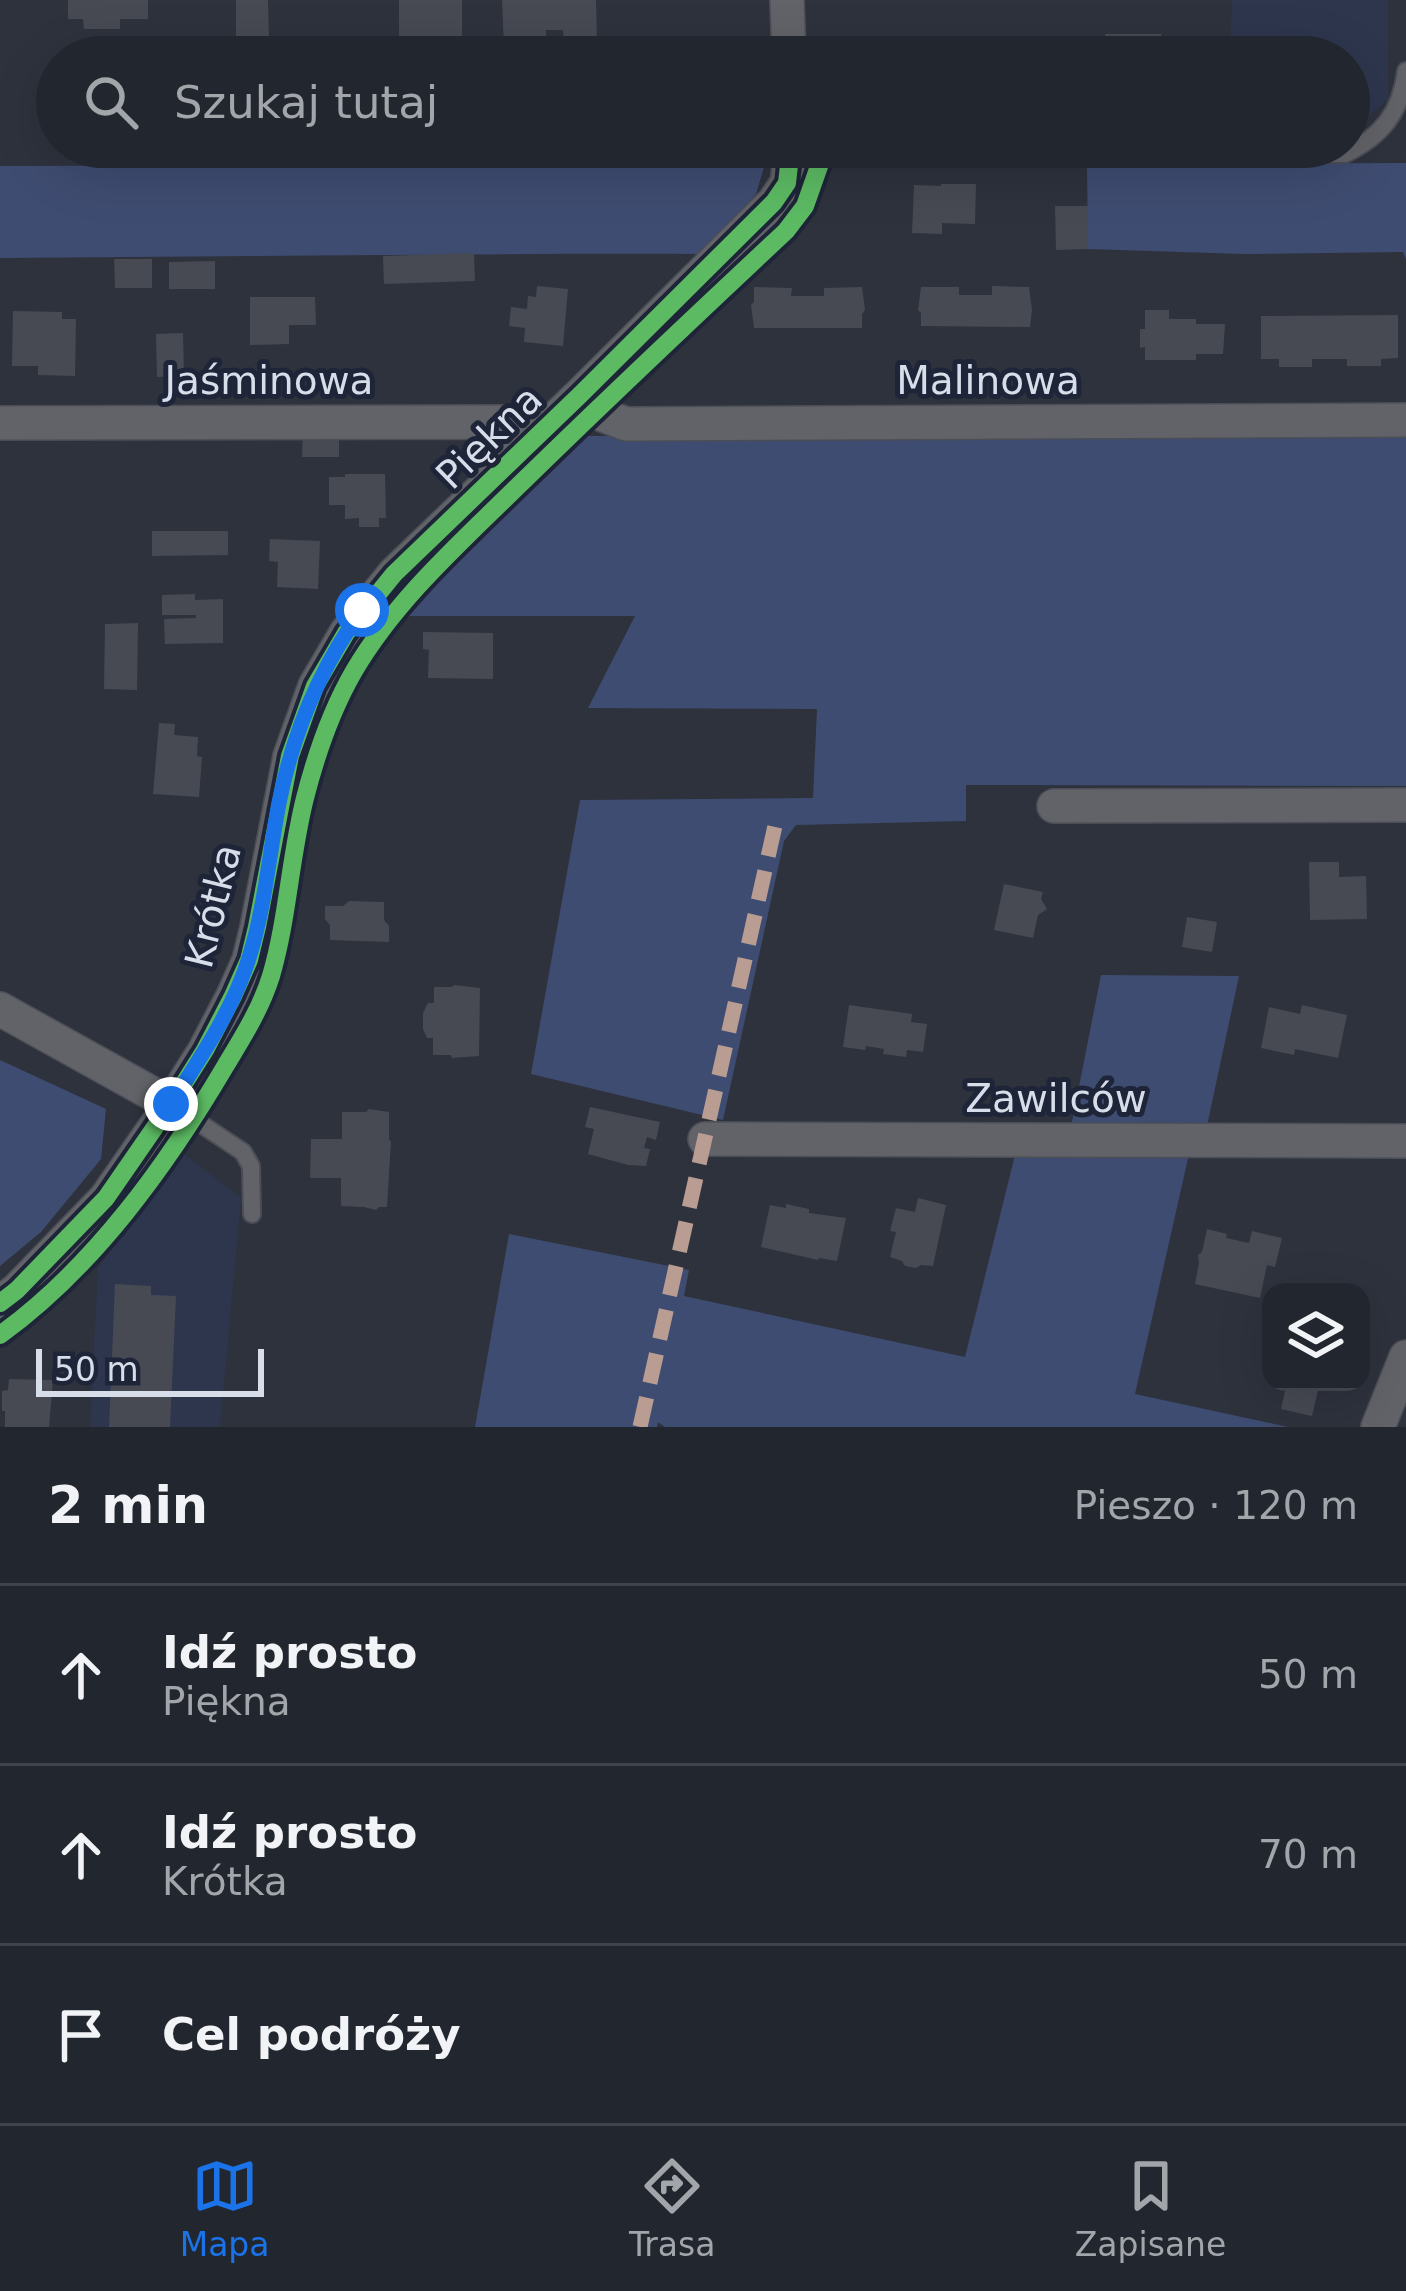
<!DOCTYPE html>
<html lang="pl">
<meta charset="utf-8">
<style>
body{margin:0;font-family:"DejaVu Sans",sans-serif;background:#2a2e36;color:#f1f3f6}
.controls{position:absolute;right:36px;bottom:36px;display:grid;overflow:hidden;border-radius:24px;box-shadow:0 12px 48px #0002}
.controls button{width:108px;height:108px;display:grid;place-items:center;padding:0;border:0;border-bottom:3px solid #3f434a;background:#22262e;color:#f1f3f6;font:60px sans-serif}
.scale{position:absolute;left:36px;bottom:30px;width:228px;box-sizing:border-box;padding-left:12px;border:6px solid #d8ddea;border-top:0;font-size:33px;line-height:42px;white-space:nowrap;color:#d8ddea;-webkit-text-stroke:9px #1e2538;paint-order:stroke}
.stop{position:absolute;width:36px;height:36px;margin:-27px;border:9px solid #1a73e8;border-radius:50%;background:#fff}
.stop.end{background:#1a73e8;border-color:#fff;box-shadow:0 3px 12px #0008}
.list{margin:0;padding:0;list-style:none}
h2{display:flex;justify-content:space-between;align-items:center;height:156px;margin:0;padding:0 48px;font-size:51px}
h2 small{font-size:39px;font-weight:400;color:#a2a5aa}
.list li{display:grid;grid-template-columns:78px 1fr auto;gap:36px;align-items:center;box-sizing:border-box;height:180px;padding:0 48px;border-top:3px solid #3f434a}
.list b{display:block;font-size:45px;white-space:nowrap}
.list p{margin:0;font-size:39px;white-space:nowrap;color:#a2a5aa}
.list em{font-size:39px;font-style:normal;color:#a2a5aa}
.icon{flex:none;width:66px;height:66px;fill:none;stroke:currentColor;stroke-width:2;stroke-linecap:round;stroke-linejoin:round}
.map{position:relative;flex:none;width:1406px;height:1427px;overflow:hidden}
.search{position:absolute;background:#22262e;box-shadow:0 12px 48px #0002;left:36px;right:36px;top:36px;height:132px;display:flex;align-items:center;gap:30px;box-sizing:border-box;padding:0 42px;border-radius:66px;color:#a2a5aa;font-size:45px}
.sheet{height:696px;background:#22262e}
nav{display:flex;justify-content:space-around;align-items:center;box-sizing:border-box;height:168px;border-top:3px solid #3f434a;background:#22262e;font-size:33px;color:#a2a5aa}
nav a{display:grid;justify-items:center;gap:6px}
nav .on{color:#1a73e8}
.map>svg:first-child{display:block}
.built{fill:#2e364e}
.green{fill:#3f4c71}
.building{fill:#474a53}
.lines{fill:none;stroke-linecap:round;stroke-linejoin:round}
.service-casing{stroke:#4b4e57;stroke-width:20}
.minor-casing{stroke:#4b4e57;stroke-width:36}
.service{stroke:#626368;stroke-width:16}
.minor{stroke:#626368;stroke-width:33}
.quiet{stroke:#b99d93;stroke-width:15;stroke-dasharray:30 15;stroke-linecap:butt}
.cycleway-casing{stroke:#1e2538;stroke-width:26}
.cycleway{stroke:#5cba63;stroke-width:18}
.route{stroke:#1a73e8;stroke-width:15}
.labels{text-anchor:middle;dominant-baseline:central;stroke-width:10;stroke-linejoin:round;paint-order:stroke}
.street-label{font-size:39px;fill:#d8ddea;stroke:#1e2538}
</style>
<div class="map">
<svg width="1406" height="1427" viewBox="0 0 1406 1427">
<rect width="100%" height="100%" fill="#2e323d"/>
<!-- built -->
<path class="built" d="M1232,0H1388V99L1349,134V57H1230Z
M183,1153L241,1198L220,1427H90L98,1268Z"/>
<!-- green -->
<path class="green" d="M1406,163V259L1403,252L1244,254L1088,249L1087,164Z
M765,164L756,194L703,254C469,253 234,257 0,258V166Z
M1406,435V786L966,785V821L796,825L784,841L723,1120L531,1074L580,800L813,798L817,709L588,708L635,616H404L586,436Z
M1101,975L1239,976L1207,1126L1071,1127Z
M0,1060L106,1109L101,1159L41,1232L0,1266Z
M1189,1154L1135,1394L1288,1427H665L658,1422L657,1427H475L509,1234L689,1270L684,1296L965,1357L1015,1155Z"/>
<!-- building -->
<path class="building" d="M68,0H148V19H120V29H84L83,19H68Z
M236,0H268L269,38H236Z
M399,0H462V37L399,38Z
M502,0H596L597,44H564L563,30H546V45L504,46Z
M1105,34H1161V57H1105Z
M623,147H680L679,160L622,159Z
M941,184H976L975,224L942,223V234L912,233L914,185L941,186Z
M1055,206H1088V249L1056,250Z
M474,253L475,281L384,284L383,256Z
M114,259H152V288H115Z
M215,261V289H169V262Z
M537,286L568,289L563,346L524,342L525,328L509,326L511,307L527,309L528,296L536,297Z
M992,286L1029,287L1032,310L1030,327L921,326V313L918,310L921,287H959V295H992Z
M754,287L792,288L791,296H824V288L862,287L865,310L862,314V328H754L751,305L754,302Z
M250,297H315L316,325H289V344L250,345Z
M1145,310H1169V319H1196V324H1225L1223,354H1196V360H1145V347L1140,348V329H1145Z
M13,311L62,312V319H76L75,376L38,375V366H12Z
M1398,315V358L1381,359V366H1347V359H1312V367H1279V359H1261V316Z
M183,333L184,376L157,377L156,334Z
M303,430H339V457H302Z
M345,474H385L386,518H379V527H359V518L345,519V505H329V477H345Z
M152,531H228V555L152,556Z
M270,539L320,541L318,589L277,587L278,562L269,561Z
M195,594V600L223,599V643L165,644L164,619L196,618V615H162V595Z
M138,623L137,690L104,689L105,624Z
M423,632L493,633V679L428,678L429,650L423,649Z
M159,723L175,724L174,735L198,737L197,756L202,757L199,797L153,794Z
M1309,862H1339V877L1366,876L1367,919L1310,920Z
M1004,884L1043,892L1041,899L1047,909L1038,915L1033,938L994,930Z
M349,901L384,902V920L389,926V942L330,940V925L325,919V906H343Z
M1187,917L1217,922L1212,952L1182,947Z
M454,985L480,988L479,1056L452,1058L451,1055H433V1038H427L423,1029V1013L428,1003H434V987H452Z
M849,1005L912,1014L911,1022L927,1024L923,1052L907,1050L906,1057L883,1054L884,1049L866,1046L865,1050L843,1047Z
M1302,1005L1347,1015L1338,1058L1295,1049L1294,1055L1261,1048L1269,1007L1300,1014Z
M590,1107L660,1122L656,1140L647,1137L644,1148L650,1149L646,1166L628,1165L588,1154L594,1129L585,1127Z
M369,1109L389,1112V1140L391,1141L387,1207H379L376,1210L364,1207L341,1206V1178H310L311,1139H342V1112H366Z
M918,1198L946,1205L933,1266L921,1265L916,1268L905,1266L902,1261L890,1257L896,1232L890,1231L896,1208L915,1212Z
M786,1204L809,1209V1213L846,1218L837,1261L819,1258L818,1260L761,1247L770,1205L786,1208Z
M1207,1229L1227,1234L1226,1238L1249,1243L1252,1231L1282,1238L1275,1267L1267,1265L1260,1298L1195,1284L1199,1263L1198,1255L1202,1252Z
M115,1284L151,1286V1295L176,1296L170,1427H109Z
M9,1379L53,1380L49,1427H5V1411H2V1391L8,1390Z
M1287,1382H1320L1312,1416L1281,1409Z"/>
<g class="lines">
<defs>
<path id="service" d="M792,155L1345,154C1382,136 1401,112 1406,71
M171,1104L243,1152L251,1166L252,1214"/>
<path id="minor" d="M787,0L789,57
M580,395L603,415L626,424L1406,420
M0,423L502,422L533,440
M1054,806L1406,805
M0,1009L171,1104
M705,1139L1406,1141
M0,1303L17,1290L106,1198L171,1104L205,1050L233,996L249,960L257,927L290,756L315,686L346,633L394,574L580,395L774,202L787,183L791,147
M1378,1427L1406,1357"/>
</defs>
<!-- service casing -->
<use href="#service" class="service-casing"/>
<!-- minor casing -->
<use href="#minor" class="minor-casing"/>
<!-- service -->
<use href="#service" class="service"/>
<!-- minor -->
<use href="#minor" class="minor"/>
<!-- quiet -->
<path class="quiet" d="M640,1427L777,817"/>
<defs>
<path id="cycleway" d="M0,1303L17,1290L106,1198L171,1104L205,1050L233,996L249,960L257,927L290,756L315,686L346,633L394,574L580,395L774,202L787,183L791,147
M0,1335C94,1267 167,1165 226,1065C243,1037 261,1008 271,976C288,918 290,857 305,798C316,755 332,709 354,671C396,600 458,545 516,488C605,401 695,316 786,231L805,206L823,155"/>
</defs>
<!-- cycleway casing -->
<use href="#cycleway" class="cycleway-casing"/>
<!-- cycleway -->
<use href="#cycleway" class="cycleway"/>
</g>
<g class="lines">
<!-- route -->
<path class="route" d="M171,1104C200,1058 233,1010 249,958C265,907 269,855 279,803C293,733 320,668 362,610"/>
</g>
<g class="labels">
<!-- street labels -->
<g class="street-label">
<text x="269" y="380">Jaśminowa</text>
<text x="988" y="380">Malinowa</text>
<text transform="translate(489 437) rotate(-44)">Piękna</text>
<text transform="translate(213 906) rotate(-76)">Krótka</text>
<text x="1056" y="1098">Zawilców</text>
</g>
</g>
</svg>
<div class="controls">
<button><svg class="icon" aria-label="layers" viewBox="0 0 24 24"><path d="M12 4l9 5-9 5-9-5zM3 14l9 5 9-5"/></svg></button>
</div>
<div class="scale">50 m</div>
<div class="stop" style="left:362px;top:610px"></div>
<div class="stop end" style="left:171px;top:1104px"></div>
<div class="search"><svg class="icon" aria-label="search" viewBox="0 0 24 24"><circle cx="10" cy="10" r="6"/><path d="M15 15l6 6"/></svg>Szukaj tutaj</div>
</div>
<section class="sheet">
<h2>2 min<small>Pieszo · 120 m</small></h2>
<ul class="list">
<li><svg class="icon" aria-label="ahead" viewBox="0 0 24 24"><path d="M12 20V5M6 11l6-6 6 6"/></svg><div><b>Idź prosto</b><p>Piękna</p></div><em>50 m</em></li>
<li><svg class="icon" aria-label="ahead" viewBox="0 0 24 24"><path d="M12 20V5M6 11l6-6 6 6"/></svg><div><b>Idź prosto</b><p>Krótka</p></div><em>70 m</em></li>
<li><svg class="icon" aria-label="arrive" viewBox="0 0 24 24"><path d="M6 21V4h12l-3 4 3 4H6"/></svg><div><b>Cel podróży</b></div></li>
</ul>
</section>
<nav>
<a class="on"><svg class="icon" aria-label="map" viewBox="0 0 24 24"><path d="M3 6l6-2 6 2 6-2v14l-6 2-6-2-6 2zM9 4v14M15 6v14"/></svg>Mapa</a>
<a><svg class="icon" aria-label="directions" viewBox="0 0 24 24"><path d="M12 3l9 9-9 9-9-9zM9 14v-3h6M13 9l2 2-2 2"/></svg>Trasa</a>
<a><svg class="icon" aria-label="saved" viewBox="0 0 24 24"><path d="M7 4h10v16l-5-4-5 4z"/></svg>Zapisane</a>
</nav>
